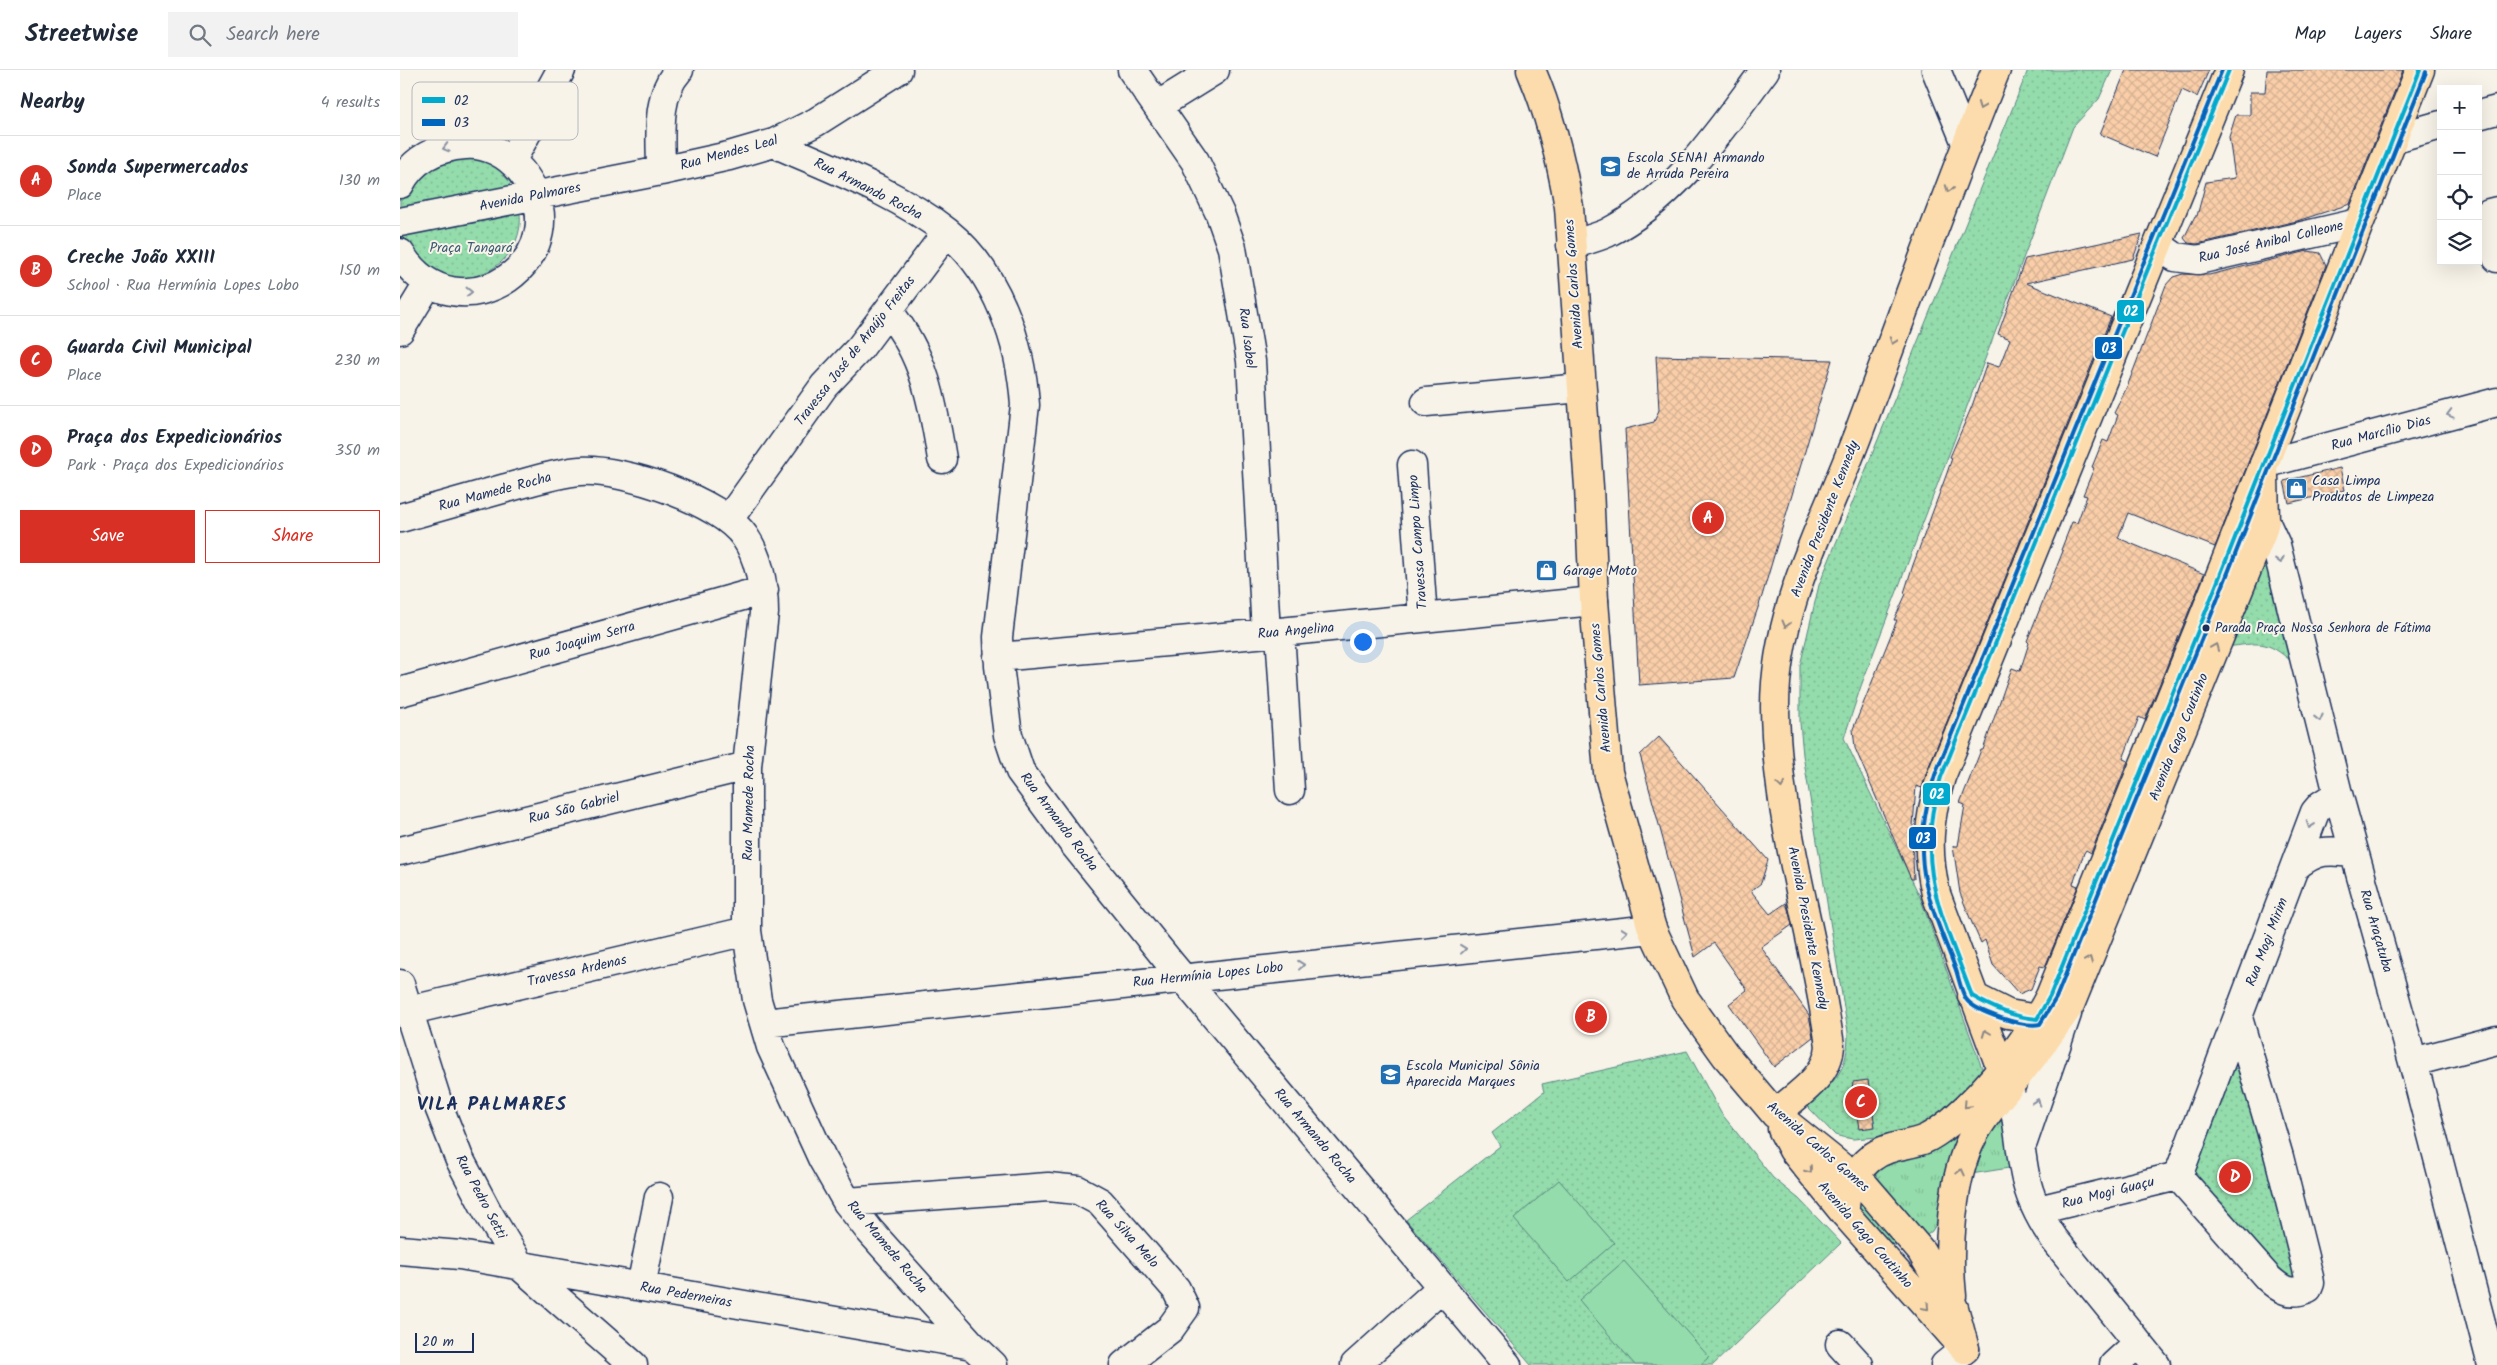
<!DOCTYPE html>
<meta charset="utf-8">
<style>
body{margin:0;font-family:Kalam,sans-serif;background:#f2f2f3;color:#1f2937}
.controls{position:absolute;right:15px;top:15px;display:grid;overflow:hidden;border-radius:0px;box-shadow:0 5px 20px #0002}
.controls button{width:45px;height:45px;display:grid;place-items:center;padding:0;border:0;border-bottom:1px solid #e0e1e3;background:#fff;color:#1f2937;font:25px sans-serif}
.scale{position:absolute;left:15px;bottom:12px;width:59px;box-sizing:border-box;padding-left:5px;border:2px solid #1b2f5e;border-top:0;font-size:14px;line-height:18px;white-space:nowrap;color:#1b2f5e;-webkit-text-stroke:4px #f7f3e8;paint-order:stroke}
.you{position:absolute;left:962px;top:571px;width:18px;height:18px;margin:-12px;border:4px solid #fff;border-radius:50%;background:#1a73e8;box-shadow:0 0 0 8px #1a73e833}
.badge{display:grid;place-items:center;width:32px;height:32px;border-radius:50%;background:#d93025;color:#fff;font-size:16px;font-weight:700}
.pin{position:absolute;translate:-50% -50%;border:2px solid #fff;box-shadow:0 1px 5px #0006}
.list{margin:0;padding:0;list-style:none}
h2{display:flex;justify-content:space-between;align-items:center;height:65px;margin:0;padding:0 20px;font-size:21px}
h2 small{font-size:16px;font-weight:400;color:#747a83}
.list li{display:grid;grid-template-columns:32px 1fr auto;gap:15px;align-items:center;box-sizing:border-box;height:90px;padding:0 20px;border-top:1px solid #e0e1e3}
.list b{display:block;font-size:19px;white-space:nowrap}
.list p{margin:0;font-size:16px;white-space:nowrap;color:#747a83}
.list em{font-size:16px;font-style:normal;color:#747a83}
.actions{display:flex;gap:10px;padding:15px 20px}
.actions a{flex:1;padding:11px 0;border:1px solid #d93025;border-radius:0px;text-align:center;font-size:18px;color:#d93025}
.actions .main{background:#d93025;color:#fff}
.icon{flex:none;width:28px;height:28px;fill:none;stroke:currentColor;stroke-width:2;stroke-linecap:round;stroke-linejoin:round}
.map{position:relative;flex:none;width:2097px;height:1295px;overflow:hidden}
header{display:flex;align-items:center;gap:30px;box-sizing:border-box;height:70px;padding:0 25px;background:#fff;border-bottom:1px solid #e0e1e3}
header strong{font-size:24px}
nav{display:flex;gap:28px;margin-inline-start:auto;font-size:18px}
.search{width:350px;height:45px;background:#f2f2f3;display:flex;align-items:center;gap:12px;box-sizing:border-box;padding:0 18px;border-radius:0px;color:#747a83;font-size:19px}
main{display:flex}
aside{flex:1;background:#fff}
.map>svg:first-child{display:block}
.grass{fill:url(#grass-tufts);stroke:#588684}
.park{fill:url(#park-dots);stroke:#588684}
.garden{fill:#94dcab;stroke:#588684}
.building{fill:url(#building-cross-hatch);stroke:#1b2f5e}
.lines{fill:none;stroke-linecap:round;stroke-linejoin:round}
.minor-casing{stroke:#1b2f5e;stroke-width:31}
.major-casing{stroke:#1b2f5e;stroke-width:31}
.minor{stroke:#f7f3e8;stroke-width:28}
.major{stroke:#fcdcac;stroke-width:28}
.bus-1-casing{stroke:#f7f3e8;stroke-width:8}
.bus-2-casing{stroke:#f7f3e8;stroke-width:8}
.bus-1{stroke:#00a9ce;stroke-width:4}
.bus-2{stroke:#0065bd;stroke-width:4}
.oneway{stroke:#8c8685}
.oneway2{stroke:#8991a3}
.bus-dot{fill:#1b2f5e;stroke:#f7f3e8;stroke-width:2}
.labels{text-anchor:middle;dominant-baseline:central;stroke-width:4;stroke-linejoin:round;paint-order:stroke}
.bus-label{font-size:13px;fill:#1b2f5e;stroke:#f7f3e8;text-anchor:start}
.street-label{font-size:14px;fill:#1b2f5e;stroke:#f7f3e8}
.poi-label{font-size:14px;fill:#1b2f5e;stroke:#f7f3e8;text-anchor:start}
.park-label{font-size:14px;fill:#395a71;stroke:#f7f3e8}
.district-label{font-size:19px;font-weight:bold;letter-spacing:1px;fill:#1b2f5e;stroke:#f7f3e8}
.key{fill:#f7f3e8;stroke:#b5b8bf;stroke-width:1}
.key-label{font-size:14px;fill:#1b2f5e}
.line-badge{stroke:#f7f3e8;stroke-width:2}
.badge-label{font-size:14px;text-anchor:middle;font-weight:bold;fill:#fff}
</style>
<header>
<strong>Streetwise</strong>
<div class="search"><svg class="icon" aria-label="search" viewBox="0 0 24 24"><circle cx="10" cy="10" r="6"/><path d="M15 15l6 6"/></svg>Search here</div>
<nav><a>Map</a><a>Layers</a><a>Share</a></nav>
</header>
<main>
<aside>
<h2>Nearby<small>4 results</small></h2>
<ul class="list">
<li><span class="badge">A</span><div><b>Sonda Supermercados</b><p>Place</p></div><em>130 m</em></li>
<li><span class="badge">B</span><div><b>Creche João XXIII</b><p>School · Rua Hermínia Lopes Lobo</p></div><em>150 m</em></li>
<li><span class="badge">C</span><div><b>Guarda Civil Municipal</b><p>Place</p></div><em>230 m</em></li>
<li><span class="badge">D</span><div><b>Praça dos Expedicionários</b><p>Park · Praça dos Expedicionários</p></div><em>350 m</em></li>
</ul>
<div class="actions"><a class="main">Save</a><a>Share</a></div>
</aside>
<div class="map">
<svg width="2097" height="1295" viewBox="0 0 2097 1295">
<defs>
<pattern id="grass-tufts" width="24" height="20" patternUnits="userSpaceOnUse" patternTransform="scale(1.25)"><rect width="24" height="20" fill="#94dcab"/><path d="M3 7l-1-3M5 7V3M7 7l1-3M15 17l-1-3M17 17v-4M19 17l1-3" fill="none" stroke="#7fbd96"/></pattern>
<pattern id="park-dots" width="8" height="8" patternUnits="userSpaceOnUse" patternTransform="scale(1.25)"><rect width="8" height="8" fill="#94dcab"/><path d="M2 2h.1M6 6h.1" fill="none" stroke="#7fbd96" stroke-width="1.8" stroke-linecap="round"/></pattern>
<pattern id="building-cross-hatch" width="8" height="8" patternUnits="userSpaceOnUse" patternTransform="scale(1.25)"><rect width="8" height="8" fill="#f9cea8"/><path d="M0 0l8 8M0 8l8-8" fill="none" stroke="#d5b193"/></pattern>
</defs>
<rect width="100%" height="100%" fill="#f7f3e8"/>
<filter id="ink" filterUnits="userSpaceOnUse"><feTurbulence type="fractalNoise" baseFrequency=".02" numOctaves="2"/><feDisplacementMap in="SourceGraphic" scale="10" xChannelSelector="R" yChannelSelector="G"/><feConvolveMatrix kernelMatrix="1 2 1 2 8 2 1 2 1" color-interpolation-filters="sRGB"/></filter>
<g filter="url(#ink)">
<!-- grass -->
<path class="grass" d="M1601,1038L1609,1098L1571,1104L1574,1089Z
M1569,1053L1539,1149L1532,1161L1523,1168L1472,1108L1480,1098L1528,1079Z
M1454,1121L1507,1177L1488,1174L1462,1152Z"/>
<!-- park -->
<path class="park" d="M1628,0H1712L1699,29L1673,57L1461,616L1444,668L1520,827L1583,1001L1547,1040L1530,1054L1502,1065L1453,1069L1442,1067L1435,1065L1408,1037L1409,1033C1437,1010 1448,1000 1448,962L1403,685L1400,653V596L1419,515Z
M75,86L97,98L111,113L107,117L0,139V124L15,99Z
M113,142L120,143C124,184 87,214 47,207C43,207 36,207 32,204C26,200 20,193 15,188C7,182 1,178 0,167L3,164Z
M1865,490L1867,495L1892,592C1866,569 1859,573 1826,577Z
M1287,981L1321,1043L1373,1108L1399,1129L1441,1173L1313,1295H1131L1006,1150L1100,1076L1092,1063L1144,1022L1142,1014Z
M1832,998L1840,999L1844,1006L1896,1201L1893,1207L1884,1209L1800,1112L1795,1102L1797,1089Z"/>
<!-- garden -->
<path class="garden" d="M1159,1110L1214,1173L1169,1212L1114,1149Z
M1224,1191L1309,1287L1300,1295H1235L1179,1230Z"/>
<!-- building -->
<path class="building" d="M1726,0H1809L1797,27L1782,20L1755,87L1700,64Z
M1867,0H2003L1950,134L1897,151L1797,174L1788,173L1784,168L1795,146H1797L1806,112L1835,108L1829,67L1836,45H1850V22H1865Z
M1742,164L1733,189L1626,213L1711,247L1527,701L1522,718L1516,716L1512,769L1514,809H1511L1455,678L1453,659L1497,550H1494L1506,524L1504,523L1513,495L1547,403L1552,388L1550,387L1572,336L1587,293L1599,297L1610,269L1598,264L1625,189Z
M1908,181L1920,183L1926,195L1815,477L1728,443L1718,468L1804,504L1745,650L1739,647L1723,689L1728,691L1691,783L1686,780L1684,783L1673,814L1678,816L1645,897L1640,896L1631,919L1619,924L1593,895L1585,870L1581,873L1572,853L1560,823L1553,776H1558L1565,735L1560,733L1581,680H1583L1607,611L1612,598L1620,601L1629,573L1627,571L1663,481L1661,480L1672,452L1677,453L1687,426L1683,425L1694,398L1692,397L1703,370L1708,372L1718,345L1714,343L1727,317L1766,215L1773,207L1783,204L1809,205Z
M1256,286L1432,290L1362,526L1334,608L1239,615L1225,359L1254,352L1259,340Z
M1940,398L1945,420L1889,433L1884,411Z
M1259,667L1368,790L1361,813L1351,821L1370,844L1386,833L1388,839L1392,855L1361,877L1409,945L1413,967L1374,997L1329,934L1347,920L1314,873L1295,887L1240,685Z
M1468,1010L1475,1057L1459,1059L1456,1039L1449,1040L1453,1012Z"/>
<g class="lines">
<defs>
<path id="minor" d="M732,0L795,91L820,144L832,178L851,291L866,563
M1536,0L1566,73
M757,36L815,0
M2078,45L2097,40
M1995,68L2041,55
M374,73C432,99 496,122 547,162C597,202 621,273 625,335L598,567L599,596L608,665L620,701L673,773L771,894L1107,1295
M112,90L161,0
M261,101C261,69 255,26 279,0
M0,114C13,89 37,77 65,75C86,73 107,84 121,101C189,185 57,276 0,183
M2097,141L2089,143L2087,146L2097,188
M0,152L261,101L329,86L374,73L416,52L498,0
M1171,175C1183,171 1196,168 1207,163C1276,128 1320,60 1365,0
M1758,175L1775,187L1798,190L1958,153
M488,241C525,285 533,334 542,389
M0,260L28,214
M1026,332L1181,318
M1864,394L2097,332
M1012,395L1023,548
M1854,439L1865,451L1876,475L1938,724L2013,992L2092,1295
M0,448C35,438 71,428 106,418C130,412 155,403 180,401C222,398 321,431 345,467C360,489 364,516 364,543L347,696V861L357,930L371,977L422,1088L447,1132L469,1160L572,1275L593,1295
M329,449L424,316L460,278L547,162
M880,562L890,720
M598,587L880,562L1194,531
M0,622L364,520
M0,781L347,696
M1896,796C1917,779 1928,780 1954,783
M0,914L39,1037L59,1088L88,1143L120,1196L233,1295
M7,941L347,861
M364,953L1252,859
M2013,992L2097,970
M1608,1017C1619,1046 1619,1076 1625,1105C1629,1127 1641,1150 1654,1169L1756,1295
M1623,1072L1667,944
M1778,1106L1868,1208C1881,1220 1891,1226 1908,1218L1910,1213L1909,1207L1879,1087L1838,948
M1778,1106L1915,742L1921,735L1938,724
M447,1132L648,1117L678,1120L700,1132L776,1219L785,1238L770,1259L724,1295
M1638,1140L1778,1106
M0,1180L60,1185L572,1275
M241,1217L259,1127
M1440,1274L1459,1295
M955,1295L1042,1217
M1545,1295L1565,1279
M1714,1295L1738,1273"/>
<path id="major" d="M1131,0C1150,44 1161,90 1169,137L1189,417L1194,531L1208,702L1252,859L1285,929L1326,986L1375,1044L1466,1117L1521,1181L1554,1238L1565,1279
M1572,926L1608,944L1637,949
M1606,1012L1536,824C1526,781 1528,750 1541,707L1829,0
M1375,1044C1397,1025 1428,1007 1430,976C1415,863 1376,753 1375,637C1375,539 1424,454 1458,364C1503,243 1547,120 1596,0
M1382,1059L1393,1080L1445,1144L1562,1276
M1445,1144C1443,1117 1461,1088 1488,1079C1500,1075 1513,1074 1525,1069C1536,1064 1544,1057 1553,1050C1590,1018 1628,969 1650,926L1806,541L2020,0
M1552,1226C1547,1180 1551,1108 1573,1066C1586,1041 1606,1021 1623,999C1640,979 1655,956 1670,935L1861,465L1865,451L1864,405"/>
</defs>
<!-- minor casing -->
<use href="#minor" class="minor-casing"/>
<!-- major casing -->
<use href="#major" class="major-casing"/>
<!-- minor -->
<use href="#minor" class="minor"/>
<!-- major -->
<use href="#major" class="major"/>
<defs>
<path id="bus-1" d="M1829,0L1541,707C1513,797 1542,844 1572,926C1593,938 1613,947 1637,949L1650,926L1806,541L2020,0"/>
<path id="bus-2" d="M1822,0L1535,705C1527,731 1522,756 1522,783C1523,824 1542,863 1556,900C1559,909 1561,921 1566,929C1575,942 1625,958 1640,954L1656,928L1812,543L2026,2"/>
</defs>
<!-- bus-1 casing -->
<use href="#bus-1" class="bus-1-casing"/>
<!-- bus-2 casing -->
<use href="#bus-2" class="bus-2-casing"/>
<!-- bus-1 -->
<use href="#bus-1" class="bus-1"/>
<!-- bus-2 -->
<use href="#bus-2" class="bus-2"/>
</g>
<!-- one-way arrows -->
<defs><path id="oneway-chevron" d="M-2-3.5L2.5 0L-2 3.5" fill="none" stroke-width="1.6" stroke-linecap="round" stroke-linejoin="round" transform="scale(1.25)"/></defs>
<g class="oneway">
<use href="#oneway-chevron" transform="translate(1581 36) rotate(112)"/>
<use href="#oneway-chevron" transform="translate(1549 119) rotate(110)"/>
<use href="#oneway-chevron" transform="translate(1493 271) rotate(110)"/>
<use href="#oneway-chevron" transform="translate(1386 554) rotate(105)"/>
<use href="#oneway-chevron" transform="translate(1815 577) rotate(-68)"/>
<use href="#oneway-chevron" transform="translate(1381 715) rotate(82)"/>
<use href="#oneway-chevron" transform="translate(1689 890) rotate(-68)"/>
<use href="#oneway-chevron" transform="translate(1586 963) rotate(-111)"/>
<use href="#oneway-chevron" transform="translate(1567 1035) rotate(133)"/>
<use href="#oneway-chevron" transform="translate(1409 1100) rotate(51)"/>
<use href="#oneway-chevron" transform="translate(1561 1102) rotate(-77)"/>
<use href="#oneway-chevron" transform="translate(1526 1237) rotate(48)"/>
</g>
<g class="oneway2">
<use href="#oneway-chevron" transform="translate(46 78) rotate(165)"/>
<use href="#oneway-chevron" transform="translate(69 222)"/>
<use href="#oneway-chevron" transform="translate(2050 344) rotate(165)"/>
<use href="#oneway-chevron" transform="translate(1880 490) rotate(76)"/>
<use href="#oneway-chevron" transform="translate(1919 648) rotate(76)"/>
<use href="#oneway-chevron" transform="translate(1910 755) rotate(109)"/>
<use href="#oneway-chevron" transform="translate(1224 862) rotate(-6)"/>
<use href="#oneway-chevron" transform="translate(1063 879) rotate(-6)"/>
<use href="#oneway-chevron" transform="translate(901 895) rotate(-6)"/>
<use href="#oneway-chevron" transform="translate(1637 1032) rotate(-71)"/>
</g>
</g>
<!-- icons -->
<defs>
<symbol id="university-square" viewBox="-11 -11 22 22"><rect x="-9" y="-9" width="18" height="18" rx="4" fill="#1f6fb2" stroke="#f7f3e8"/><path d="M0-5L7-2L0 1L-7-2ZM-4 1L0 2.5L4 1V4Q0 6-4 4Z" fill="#fff"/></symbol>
<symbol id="shop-square" viewBox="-11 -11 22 22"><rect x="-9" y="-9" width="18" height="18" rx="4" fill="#1f6fb2" stroke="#f7f3e8"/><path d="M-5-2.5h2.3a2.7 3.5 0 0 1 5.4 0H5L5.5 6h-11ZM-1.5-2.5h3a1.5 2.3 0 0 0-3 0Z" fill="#fff"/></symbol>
<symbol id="school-square" viewBox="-11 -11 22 22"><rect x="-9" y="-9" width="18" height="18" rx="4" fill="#1f6fb2" stroke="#f7f3e8"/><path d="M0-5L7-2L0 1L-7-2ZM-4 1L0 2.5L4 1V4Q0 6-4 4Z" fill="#fff"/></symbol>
</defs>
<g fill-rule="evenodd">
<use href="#university-square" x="1198" y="84" width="25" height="25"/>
<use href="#shop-square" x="1884" y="406" width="25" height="25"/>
<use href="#shop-square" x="1134" y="488" width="25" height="25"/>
<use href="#school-square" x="978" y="992" width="25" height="25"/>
</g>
<!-- markers -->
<circle class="bus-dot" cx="1806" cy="558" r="4.5"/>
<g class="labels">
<!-- bus labels -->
<g class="bus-label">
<text x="1815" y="558">Parada Praça Nossa Senhora de Fátima</text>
</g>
<!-- street labels -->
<g class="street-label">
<text transform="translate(329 83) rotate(-15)">Rua Mendes Leal</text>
<text transform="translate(468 119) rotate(27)">Rua Armando Rocha</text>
<text transform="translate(130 127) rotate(-11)">Avenida Palmares</text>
<text transform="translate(1871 172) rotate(-13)">Rua José Anibal Colleone</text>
<text transform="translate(1174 214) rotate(-94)">Avenida Carlos Gomes</text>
<text transform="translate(847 268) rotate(83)">Rua Isabel</text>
<text transform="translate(455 281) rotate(-52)">Travessa José de Araújo Freitas</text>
<text transform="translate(1981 363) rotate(-15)">Rua Marcílio Dias</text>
<text transform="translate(95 422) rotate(-15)">Rua Mamede Rocha</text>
<text transform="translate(1425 449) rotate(-69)">Avenida Presidente Kennedy</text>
<text transform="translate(1018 472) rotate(-94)">Travessa Campo Limpo</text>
<text transform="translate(896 561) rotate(-5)">Rua Angelina</text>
<text transform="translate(182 571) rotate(-16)">Rua Joaquim Serra</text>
<text transform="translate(1201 618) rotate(-95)">Avenida Carlos Gomes</text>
<text transform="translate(1779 667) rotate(-68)">Avenida Gago Coutinho</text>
<text transform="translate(349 733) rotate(-89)">Rua Mamede Rocha</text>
<text transform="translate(174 738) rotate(-14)">Rua São Gabriel</text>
<text transform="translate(659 752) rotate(53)">Rua Armando Rocha</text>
<text transform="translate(1408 858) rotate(79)">Avenida Presidente Kennedy</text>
<text transform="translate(1976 861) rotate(74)">Rua Araçatuba</text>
<text transform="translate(1867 872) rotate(-69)">Rua Mogi Mirim</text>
<text transform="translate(177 901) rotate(-13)">Travessa Ardenas</text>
<text transform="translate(808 905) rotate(-6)">Rua Hermínia Lopes Lobo</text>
<text transform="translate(915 1066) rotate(50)">Rua Armando Rocha</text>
<text transform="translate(1418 1077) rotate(41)">Avenida Carlos Gomes</text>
<text transform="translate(1708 1123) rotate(-14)">Rua Mogi Guaçu</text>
<text transform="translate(81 1127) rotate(62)">Rua Pedro Setti</text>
<text transform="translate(727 1164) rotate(48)">Rua Silva Melo</text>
<text transform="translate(1465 1165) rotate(49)">Avenida Gago Coutinho</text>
<text transform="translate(487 1177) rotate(50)">Rua Mamede Rocha</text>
<text transform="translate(286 1225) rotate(10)">Rua Pederneiras</text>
</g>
<!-- poi labels -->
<g class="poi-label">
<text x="1227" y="88">Escola SENAI Armando<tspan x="1227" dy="16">de Arruda Pereira</tspan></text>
<text x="1912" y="411">Casa Limpa<tspan x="1912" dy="16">Produtos de Limpeza</tspan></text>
<text x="1163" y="501">Garage Moto</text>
<text x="1006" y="996">Escola Municipal Sônia<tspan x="1006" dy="16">Aparecida Marques</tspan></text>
</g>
<!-- park labels -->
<g class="park-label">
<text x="71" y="178">Praça Tangará</text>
</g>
<!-- district labels -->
<g class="district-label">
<text x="92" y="1035">VILA PALMARES</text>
</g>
</g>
<!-- legend -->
<rect x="12" y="12" width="166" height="58" rx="8" class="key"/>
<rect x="22" y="27" width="23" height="6" fill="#00a9ce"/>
<rect x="22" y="49" width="23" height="7" fill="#0065bd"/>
<g class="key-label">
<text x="54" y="35">02</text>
<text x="54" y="57">03</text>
</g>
<g class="line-badge">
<rect x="1716" y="229" width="29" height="24" rx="5" fill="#00a9ce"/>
<rect x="1694" y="266" width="29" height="24" rx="5" fill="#0065bd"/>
<rect x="1522" y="712" width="29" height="24" rx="5" fill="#00a9ce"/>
<rect x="1508" y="756" width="29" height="24" rx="5" fill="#0065bd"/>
</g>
<g class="badge-label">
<text x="1731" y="246">02</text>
<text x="1709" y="283">03</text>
<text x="1537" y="729">02</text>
<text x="1523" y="773">03</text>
</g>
</svg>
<div class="controls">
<button>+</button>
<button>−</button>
<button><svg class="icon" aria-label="locate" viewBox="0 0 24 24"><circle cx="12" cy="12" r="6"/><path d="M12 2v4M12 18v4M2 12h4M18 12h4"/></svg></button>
<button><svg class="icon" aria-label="layers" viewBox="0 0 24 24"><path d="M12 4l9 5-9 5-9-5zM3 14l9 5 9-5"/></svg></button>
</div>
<div class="scale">20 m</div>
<div class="you"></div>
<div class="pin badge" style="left:1308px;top:448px">A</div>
<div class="pin badge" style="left:1191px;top:947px">B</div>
<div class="pin badge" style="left:1461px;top:1032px">C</div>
<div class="pin badge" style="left:1835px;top:1107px">D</div>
</div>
</main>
